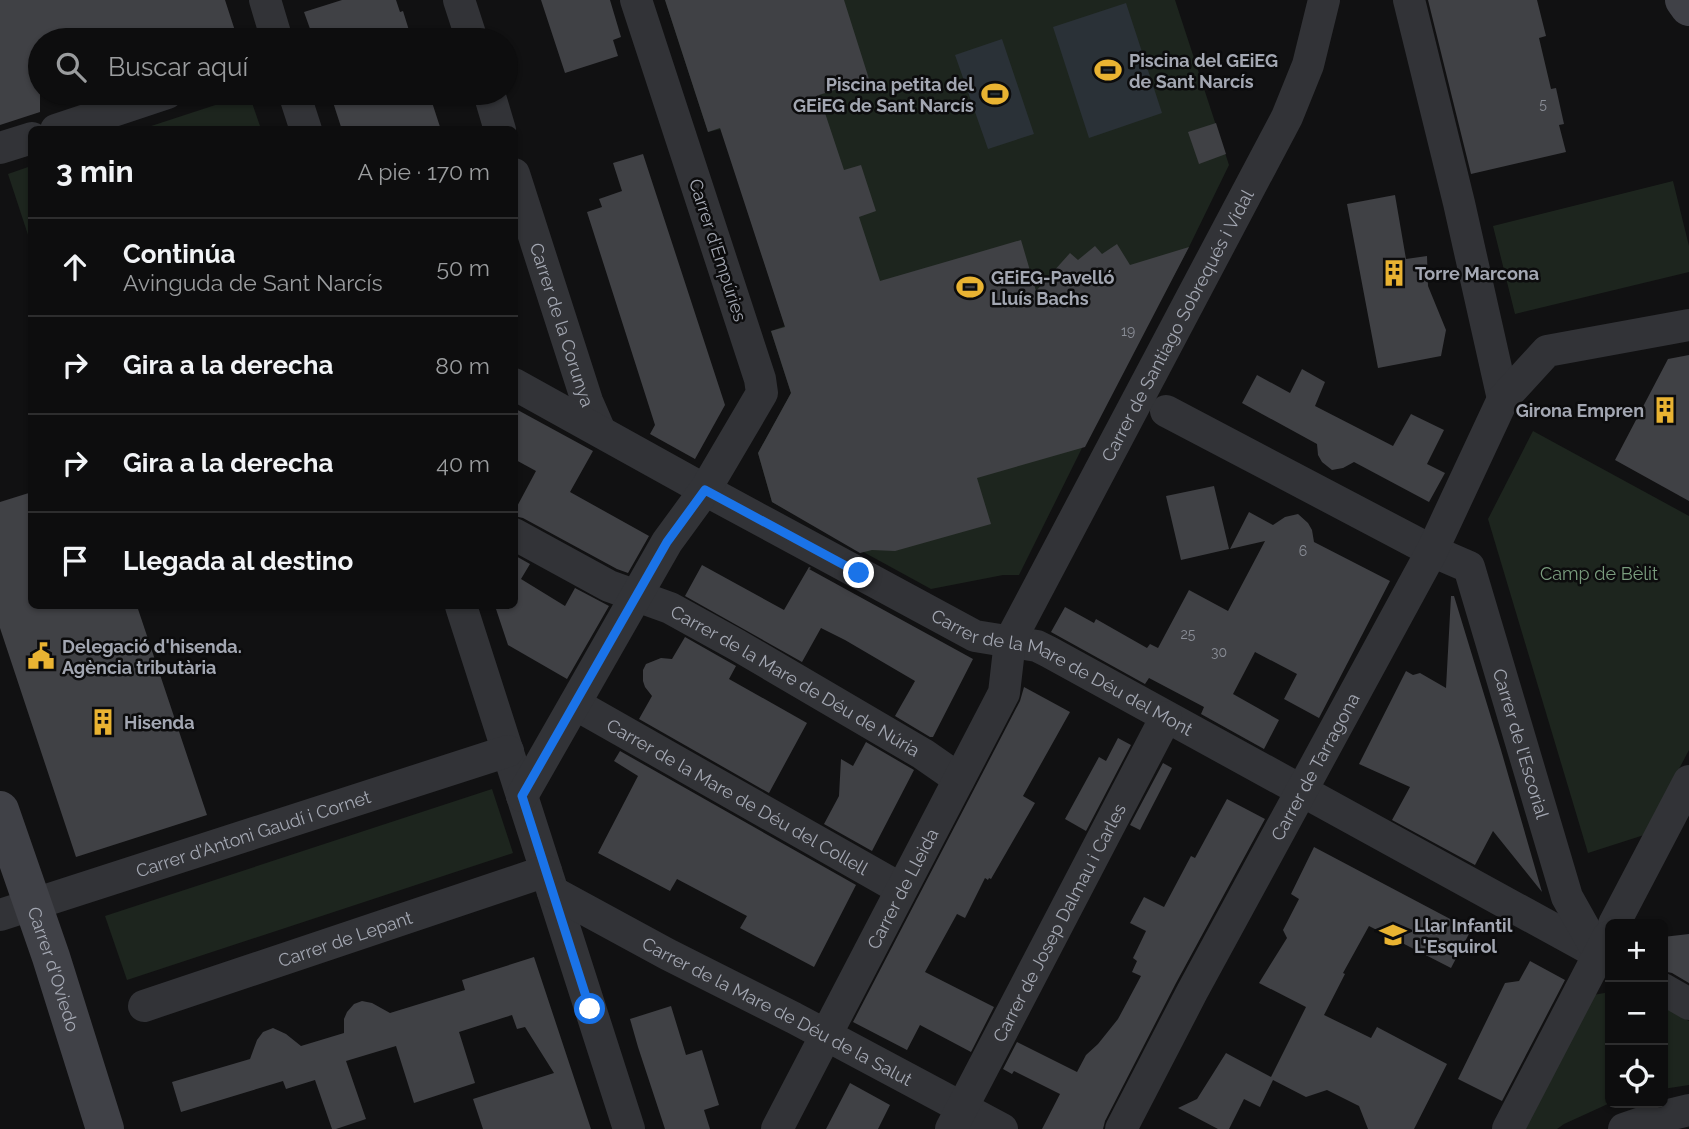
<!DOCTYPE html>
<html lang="es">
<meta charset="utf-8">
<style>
body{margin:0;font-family:Raleway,sans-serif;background:#161617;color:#f1f3f6}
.controls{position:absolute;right:21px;bottom:21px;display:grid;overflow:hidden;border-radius:10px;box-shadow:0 2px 5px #0004}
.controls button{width:63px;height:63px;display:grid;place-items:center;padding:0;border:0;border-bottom:2px solid #2d2d2e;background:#0d0d0e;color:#f1f3f6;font:35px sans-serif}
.stop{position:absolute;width:21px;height:21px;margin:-16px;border:5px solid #1a73e8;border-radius:50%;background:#fff}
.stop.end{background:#1a73e8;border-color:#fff;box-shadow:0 2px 7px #0008}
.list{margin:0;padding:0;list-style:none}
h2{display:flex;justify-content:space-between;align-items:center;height:91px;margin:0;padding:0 28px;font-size:30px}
h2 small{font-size:23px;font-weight:400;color:#9a9c9e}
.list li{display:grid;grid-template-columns:46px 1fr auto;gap:21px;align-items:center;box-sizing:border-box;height:98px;padding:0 28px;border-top:2px solid #2d2d2e}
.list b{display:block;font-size:26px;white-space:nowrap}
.list p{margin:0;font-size:23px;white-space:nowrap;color:#9a9c9e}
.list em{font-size:23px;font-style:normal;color:#9a9c9e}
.icon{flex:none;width:38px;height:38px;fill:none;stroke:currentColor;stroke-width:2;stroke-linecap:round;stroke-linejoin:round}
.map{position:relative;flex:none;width:1689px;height:1129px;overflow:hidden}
.search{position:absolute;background:#0d0d0e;box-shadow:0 2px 5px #0004;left:28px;top:28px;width:490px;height:77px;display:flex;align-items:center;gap:18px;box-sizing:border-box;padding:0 24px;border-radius:38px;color:#9a9c9e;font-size:26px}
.panel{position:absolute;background:#0d0d0e;box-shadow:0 2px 5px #0004;left:28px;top:126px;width:490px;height:483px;border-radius:10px}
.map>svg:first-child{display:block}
.green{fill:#1d251e}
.water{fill:#2a3137}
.building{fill:#404145}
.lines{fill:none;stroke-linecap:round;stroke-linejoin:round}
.street{stroke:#323337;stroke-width:32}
.secondary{stroke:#404147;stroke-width:38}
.route{stroke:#1a73e8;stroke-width:9}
.labels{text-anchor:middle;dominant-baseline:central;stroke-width:5;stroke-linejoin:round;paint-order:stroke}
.number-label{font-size:14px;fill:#8a8e97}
.poi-label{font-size:18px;font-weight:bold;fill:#a3a7b2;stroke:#0c0c0d;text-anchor:start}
.street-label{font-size:18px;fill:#a3a7b2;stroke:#0c0c0d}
.park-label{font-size:18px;fill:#7a9d7e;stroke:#0c0c0d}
</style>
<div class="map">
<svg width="1689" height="1129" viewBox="0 0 1689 1129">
<rect width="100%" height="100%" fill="#111112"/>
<!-- green -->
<path class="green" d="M665,0H1175L1229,165L1189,247L1082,448L1019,575H1003L931,589L772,502L758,453L791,393L771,331L785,326L721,129L708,132Z
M249,94L261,129H142Z
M31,166H32L31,244L8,174Z
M1673,181L1689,246V272L1515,314L1493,226Z
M1533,431L1689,516V750L1644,835L1588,853L1488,519Z
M492,789L513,853L127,980L105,916Z
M1610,992V1103L1564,1124L1557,1129H1521L1593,995Z
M1663,1006L1689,1021V1085L1663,1089Z"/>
<!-- water -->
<path class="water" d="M1126,3L1162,113L1089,138L1053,27Z
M1002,39L1034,134L988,149L955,55Z"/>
<!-- building -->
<path class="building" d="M0,0H225L238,40H40V112L0,125Z
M342,0H396L400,12L403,11L412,40H314L304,12Z
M541,0H610L621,37L613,40L618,56L565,73Z
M665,0H844L869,79L819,95L844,170L861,165L876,211L859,217L880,281L1021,240L1036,291L1070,253L1078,260L1095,246L1102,254L1117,244L1130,265L1189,247L1085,447L977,478L991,524L895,551L872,550L860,553L772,502L758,453L791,393L771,331L785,327L720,128L708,132Z
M1428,0H1537L1546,36L1539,38L1551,89L1556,88L1564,124L1559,125L1566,152L1471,174Z
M330,93H429L441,130H342Z
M1216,123L1226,154L1199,164L1188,132Z
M643,154L725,405L695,459L650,434L655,425L587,212L602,207L599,199L622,191L613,163Z
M1395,195L1406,259L1427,256L1428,286L1446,330L1441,356L1378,368L1347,204Z
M1689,355V501L1615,460L1668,359Z
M1302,369L1325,382L1315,406L1393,446L1411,414L1444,430L1427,464L1445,473L1429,502L1354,462L1343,468L1332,470L1322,462L1318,455L1317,444L1242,403L1257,375L1290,393Z
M514,408L593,451L570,492L649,536L628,573L617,569L523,518L514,516V512L536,471L514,459Z
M1214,486L1229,549L1181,560L1166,496Z
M32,492V606H137L207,815L76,857L0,628V502Z
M1249,512L1273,525L1285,517L1298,514L1308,523L1312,530L1314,542L1390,581L1319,718L1284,699L1297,674L1255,652L1233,694L1279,720L1264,749L1201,714L1204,707L1149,678L1145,684L1051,632L1065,607L1094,623L1096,619L1147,648L1150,644L1158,648L1189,590L1228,611L1265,541L1230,549Z
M514,555L530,564L521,579L565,606L575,588L609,606L567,679L508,645L495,606H514Z
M702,565L784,610L809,567L811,568L809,569L973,659L933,737H930L895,716L915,681L845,640L821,628L802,662L685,596Z
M1451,596H1454L1501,750L1542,892L1493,831L1475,865L1392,820L1410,787L1359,764L1406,671L1413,675L1420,673L1446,688Z
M685,637L736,666L729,679L807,723L769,793L639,719L652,696L645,687L643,681V670L646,664L661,658L672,659Z
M1024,687L1070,712L1023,796L1035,803L991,879L989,878L988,880L985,878L965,918L957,914L925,972L994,1007L971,1052L920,1025L907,1050L853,1022L1020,701Z
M1118,738L1131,745L1086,831L1065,819L1099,757L1106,761Z
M866,742L914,770L872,851L824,824L839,796L841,759L853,766Z
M620,751L856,885L814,967L740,928L747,916L677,879L670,891L598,853L638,776L614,761Z
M1163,763L1172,768L1140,830L1130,825Z
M1227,799L1265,819L1176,983L1105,1121L1103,1129H1042L1060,1094L1014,1071L1012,1074L1003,1069L1017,1042L1077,1072L1086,1055L1098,1044L1118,1019L1141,976L1132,972L1137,961L1133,958L1146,931L1130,923L1144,897L1164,907L1191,856L1195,858Z
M1314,847L1471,930L1451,968L1369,926L1343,973L1345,974L1324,1015L1371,1038L1377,1027L1447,1064L1414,1129H1368L1359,1106L1327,1090L1306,1097L1273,1080L1260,1107L1244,1099L1229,1129H1218L1178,1108L1197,1099L1226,1053L1271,1077L1306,1007L1259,983L1287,938L1283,930L1299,899L1291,894Z
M1689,934V983L1672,973L1663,971V937Z
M534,957L591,1129H483L473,1099L554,1073L525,1027L517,1029L512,1015L459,1032L475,1083L414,1103L396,1046L346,1061L366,1119L336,1129H332L315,1080L286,1089L283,1081L181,1112L172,1082L250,1059L257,1040L263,1032L273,1028L286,1034L301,1046L344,1033V1019L347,1012L354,1004L362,1001L372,1003L390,1013L465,990L462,980Z
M1530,961L1565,980L1502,1101L1458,1079L1505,983L1519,981Z
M671,1006L686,1055L702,1050L719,1105L704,1110L710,1129H665L638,1047L630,1019Z
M850,1083L890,1105L878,1129H826Z"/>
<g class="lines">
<!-- street -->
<g class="street">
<path d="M265,0L277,40"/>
<path d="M459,0L472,40"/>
<path d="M1409,0L1459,203L1503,399"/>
<path d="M294,93L306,130"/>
<path d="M489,93L500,130"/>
<path d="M56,130L167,93"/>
<path d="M0,148L32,138"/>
<path id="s1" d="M514,174L587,401L600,431"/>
<path id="s2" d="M514,384L705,490L975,636L1037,646L1049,652L1610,960"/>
<path id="s3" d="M1166,411L1432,551L1469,567L1567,897L1599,954"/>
<path id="s4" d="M514,534L609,586L670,608L737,645L923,754L959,779"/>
<path d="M461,606L629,1129"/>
<path id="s5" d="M575,704L901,889"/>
<path d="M522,796L667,542L705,490L762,393L760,379L636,0"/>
<path id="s6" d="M553,892L667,954L794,1018L1002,1129"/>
<path id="s7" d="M0,915L508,751"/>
<path d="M1614,924L1689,781"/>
<path d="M1663,989L1689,1004"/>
<path id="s8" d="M144,1006L546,871"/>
<path id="s9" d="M777,1129L1004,693L1010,641L1287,117L1308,65L1324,0"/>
<path id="s10" d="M951,1129L1166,717"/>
<path id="s11" d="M1121,1129L1192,992L1432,551L1503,399L1547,351L1689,325"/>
<path d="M1508,1129L1608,937"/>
<path d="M1624,1129L1656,1118L1689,1110"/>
</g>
<!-- secondary -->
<g class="secondary">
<path d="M1684,0L1689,7"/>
<path id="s12" d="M0,810L51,957L105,1129"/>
</g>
</g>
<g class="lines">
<!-- route -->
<path class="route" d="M590,1009L522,796L667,542L705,490L859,573"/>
</g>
<!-- icons -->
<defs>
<symbol id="stadium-bare" viewBox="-9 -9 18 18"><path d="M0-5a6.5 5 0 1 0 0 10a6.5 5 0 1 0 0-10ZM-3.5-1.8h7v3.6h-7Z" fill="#e9b332" stroke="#0c0c0d" stroke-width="2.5" paint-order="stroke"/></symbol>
<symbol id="building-bare" viewBox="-9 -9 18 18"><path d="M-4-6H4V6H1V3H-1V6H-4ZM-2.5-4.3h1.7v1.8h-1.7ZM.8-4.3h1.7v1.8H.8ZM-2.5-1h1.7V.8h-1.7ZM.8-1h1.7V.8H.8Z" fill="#e9b332" stroke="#0c0c0d" stroke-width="2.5" paint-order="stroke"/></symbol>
<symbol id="civic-bare" viewBox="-9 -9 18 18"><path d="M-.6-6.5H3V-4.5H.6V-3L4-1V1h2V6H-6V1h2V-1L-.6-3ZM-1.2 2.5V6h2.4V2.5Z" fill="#e9b332" stroke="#0c0c0d" stroke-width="2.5" paint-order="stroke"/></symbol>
<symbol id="school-bare" viewBox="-9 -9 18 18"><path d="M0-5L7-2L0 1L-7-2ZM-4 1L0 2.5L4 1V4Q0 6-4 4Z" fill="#e9b332" stroke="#0c0c0d" stroke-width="2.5" paint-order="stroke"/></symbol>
</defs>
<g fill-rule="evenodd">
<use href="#stadium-bare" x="1089" y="51" width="38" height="38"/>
<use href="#stadium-bare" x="976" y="75" width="38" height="38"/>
<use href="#building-bare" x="1375" y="254" width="38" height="38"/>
<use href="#stadium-bare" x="951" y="268" width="38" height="38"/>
<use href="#building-bare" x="1646" y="391" width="38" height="38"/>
<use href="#civic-bare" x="22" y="637" width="38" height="38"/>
<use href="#building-bare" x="84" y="703" width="38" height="38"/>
<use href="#school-bare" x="1374" y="916" width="38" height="38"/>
</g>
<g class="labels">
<!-- number labels -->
<g class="number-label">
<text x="1543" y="104">5</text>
<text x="1128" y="331">19</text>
<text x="1303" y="551">6</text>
<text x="1188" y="634">25</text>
<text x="1219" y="652">30</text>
</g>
<!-- poi labels -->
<g class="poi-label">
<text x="1129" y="60">Piscina del GEiEG<tspan x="1129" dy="21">de Sant Narcís</tspan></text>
<text x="974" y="84" text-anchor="end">Piscina petita del<tspan x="974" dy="21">GEiEG de Sant Narcís</tspan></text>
<text x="1415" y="273">Torre Marcona</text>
<text x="991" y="277">GEiEG-Pavelló<tspan x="991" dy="21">Lluís Bachs</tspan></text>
<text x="1644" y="410" text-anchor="end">Girona Empren</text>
<text x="62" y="646">Delegació d'hisenda.<tspan x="62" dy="21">Agència tributària</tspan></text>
<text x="124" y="722">Hisenda</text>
<text x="1414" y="925">Llar Infantil<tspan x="1414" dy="21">L'Esquirol</tspan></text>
</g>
<!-- street labels -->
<g class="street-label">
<text transform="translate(718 250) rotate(72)">Carrer d'Empúries</text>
<text stroke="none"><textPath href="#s1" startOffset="158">Carrer de la Corunya</textPath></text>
<text stroke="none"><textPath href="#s9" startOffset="901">Carrer de Santiago Sobrequés i Vidal</textPath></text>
<text stroke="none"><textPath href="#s2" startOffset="621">Carrer de la Mare de Déu del Mont</textPath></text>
<text stroke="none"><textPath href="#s4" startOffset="318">Carrer de la Mare de Déu de Núria</textPath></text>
<text stroke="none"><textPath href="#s3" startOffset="525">Carrer de l'Escorial</textPath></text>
<text stroke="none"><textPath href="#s11" startOffset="411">Carrer de Tarragona</textPath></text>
<text stroke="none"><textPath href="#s5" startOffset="187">Carrer de la Mare de Déu del Collell</textPath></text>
<text stroke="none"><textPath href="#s7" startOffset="266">Carrer d'Antoni Gaudí i Cornet</textPath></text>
<text stroke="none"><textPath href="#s9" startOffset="271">Carrer de Lleida</textPath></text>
<text stroke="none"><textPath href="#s10" startOffset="233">Carrer de Josep Dalmau i Carles</textPath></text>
<text stroke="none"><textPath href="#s8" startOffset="212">Carrer de Lepant</textPath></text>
<text stroke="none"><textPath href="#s12" startOffset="168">Carrer d'Oviedo</textPath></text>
<text stroke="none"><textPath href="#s6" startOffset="254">Carrer de la Mare de Déu de la Salut</textPath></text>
</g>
<!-- park labels -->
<g class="park-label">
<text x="1599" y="573">Camp de Bèlit</text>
</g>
</g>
</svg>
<div class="controls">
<button>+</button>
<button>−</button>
<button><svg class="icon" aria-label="locate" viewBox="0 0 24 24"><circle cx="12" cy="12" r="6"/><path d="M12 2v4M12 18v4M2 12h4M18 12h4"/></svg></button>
</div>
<div class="stop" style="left:590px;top:1009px"></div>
<div class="stop end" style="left:859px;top:573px"></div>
<div class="search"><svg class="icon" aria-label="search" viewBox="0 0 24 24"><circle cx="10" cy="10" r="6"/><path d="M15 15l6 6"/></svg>Buscar aquí</div>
<section class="panel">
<h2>3 min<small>A pie · 170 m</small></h2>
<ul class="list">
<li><svg class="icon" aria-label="ahead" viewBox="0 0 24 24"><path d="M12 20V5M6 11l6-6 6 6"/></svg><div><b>Continúa</b><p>Avinguda de Sant Narcís</p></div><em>50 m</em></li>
<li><svg class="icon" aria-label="right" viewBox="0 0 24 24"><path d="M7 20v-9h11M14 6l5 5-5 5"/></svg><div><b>Gira a la derecha</b></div><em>80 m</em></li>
<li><svg class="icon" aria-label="right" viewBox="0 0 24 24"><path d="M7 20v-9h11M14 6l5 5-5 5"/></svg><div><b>Gira a la derecha</b></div><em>40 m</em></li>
<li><svg class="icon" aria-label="arrive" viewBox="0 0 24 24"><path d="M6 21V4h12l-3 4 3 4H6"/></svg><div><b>Llegada al destino</b></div></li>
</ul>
</section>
</div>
